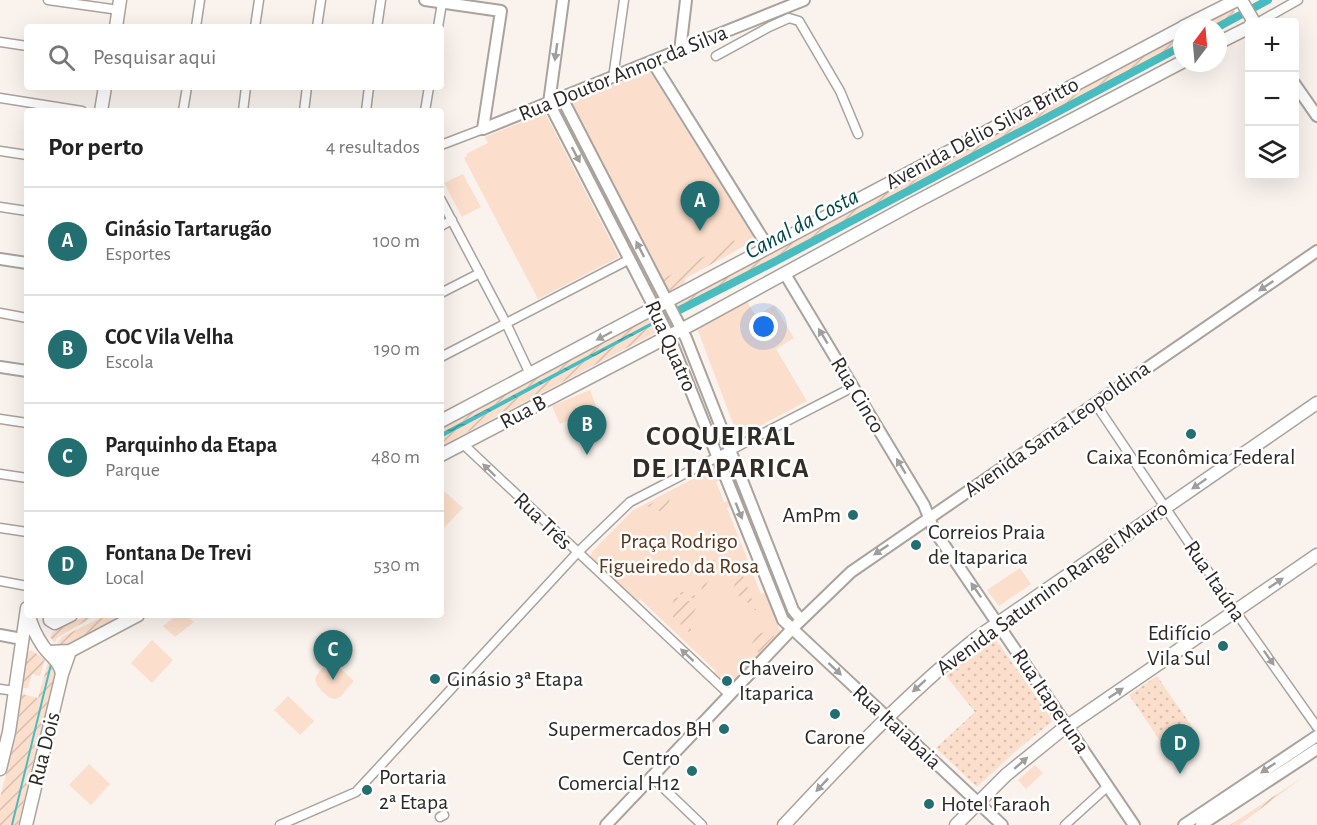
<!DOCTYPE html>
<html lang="pt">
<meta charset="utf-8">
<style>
body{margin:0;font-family:"Alegreya Sans",sans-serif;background:#f2f2f2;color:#222}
.controls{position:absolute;right:18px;top:18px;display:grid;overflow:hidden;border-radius:6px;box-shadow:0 6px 24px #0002}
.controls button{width:54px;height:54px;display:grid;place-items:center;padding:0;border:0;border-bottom:2px solid #e0e0e0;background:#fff;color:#222;font:30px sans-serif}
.compass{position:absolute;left:1173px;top:18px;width:54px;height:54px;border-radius:50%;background:#fff;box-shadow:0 6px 24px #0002;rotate:16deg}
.you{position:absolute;left:764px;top:327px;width:21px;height:21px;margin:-15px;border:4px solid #fff;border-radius:50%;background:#1a73e8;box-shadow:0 0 0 9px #1a73e833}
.badge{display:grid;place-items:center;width:39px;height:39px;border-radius:50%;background:#236e70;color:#fff;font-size:20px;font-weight:700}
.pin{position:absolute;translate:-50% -50px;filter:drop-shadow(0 2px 3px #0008)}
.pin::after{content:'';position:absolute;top:32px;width:21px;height:18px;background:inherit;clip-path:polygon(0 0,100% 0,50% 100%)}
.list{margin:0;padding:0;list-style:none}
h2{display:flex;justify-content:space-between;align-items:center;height:78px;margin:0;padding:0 24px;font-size:26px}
h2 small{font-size:20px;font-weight:400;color:#767676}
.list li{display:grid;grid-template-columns:39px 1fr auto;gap:18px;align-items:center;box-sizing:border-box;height:108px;padding:0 24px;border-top:2px solid #e0e0e0}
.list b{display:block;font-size:22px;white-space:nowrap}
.list p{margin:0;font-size:20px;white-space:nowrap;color:#767676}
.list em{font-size:20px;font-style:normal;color:#767676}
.icon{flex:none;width:33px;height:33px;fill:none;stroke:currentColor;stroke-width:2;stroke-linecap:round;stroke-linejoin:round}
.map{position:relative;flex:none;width:1317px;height:825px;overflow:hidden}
.search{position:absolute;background:#fff;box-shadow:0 6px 24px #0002;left:24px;top:24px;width:420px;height:66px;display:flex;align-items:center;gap:15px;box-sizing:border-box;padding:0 21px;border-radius:6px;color:#767676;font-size:22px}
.panel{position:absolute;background:#fff;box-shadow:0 6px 24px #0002;left:24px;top:108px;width:420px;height:510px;border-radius:6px}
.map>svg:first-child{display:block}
.grass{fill:url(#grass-dots)}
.park{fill:#fbdecb}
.garden{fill:url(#garden-furrows)}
.water{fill:url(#water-waves)}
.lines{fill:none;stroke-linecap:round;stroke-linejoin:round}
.stream{stroke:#49bcbf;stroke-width:2}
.canal{stroke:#49bcbf;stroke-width:8}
.minor-casing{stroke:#aaa29c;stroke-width:11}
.tertiary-casing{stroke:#aaa29c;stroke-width:14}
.secondary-casing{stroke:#aaa29c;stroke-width:15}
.primary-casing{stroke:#aaa29c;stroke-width:15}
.minor{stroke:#fff;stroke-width:8}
.tertiary{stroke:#fff;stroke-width:10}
.secondary{stroke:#fff;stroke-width:12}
.primary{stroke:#fff;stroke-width:12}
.oneway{fill:#a09e9d}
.poi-dot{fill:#236e70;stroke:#fff;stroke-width:2}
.labels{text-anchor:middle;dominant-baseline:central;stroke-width:5;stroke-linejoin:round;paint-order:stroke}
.street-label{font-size:22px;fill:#2b2826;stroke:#fff}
.poi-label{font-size:22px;fill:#2b2826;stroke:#fff;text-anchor:start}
.park-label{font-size:22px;fill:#58361b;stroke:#fff}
.water-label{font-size:24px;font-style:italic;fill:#00484a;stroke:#fff}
.district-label{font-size:28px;font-weight:bold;letter-spacing:1.5px;fill:#332d28;stroke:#fff}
</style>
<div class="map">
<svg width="1317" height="825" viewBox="0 0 1317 825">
<defs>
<pattern id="grass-dots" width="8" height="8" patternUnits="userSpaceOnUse" patternTransform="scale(1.5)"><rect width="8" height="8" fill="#fbdecb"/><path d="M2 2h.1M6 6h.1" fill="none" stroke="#d7beae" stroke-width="1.8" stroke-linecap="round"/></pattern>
<pattern id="garden-furrows" width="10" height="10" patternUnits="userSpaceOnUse" patternTransform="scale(1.5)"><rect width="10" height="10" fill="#fbdecb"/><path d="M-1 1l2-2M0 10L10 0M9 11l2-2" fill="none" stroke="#d7beae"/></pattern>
<pattern id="water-waves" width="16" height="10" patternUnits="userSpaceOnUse" patternTransform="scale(1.5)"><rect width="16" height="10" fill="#49bcbf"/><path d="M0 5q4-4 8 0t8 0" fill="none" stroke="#3d999b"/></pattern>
</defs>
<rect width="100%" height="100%" fill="#faf2ec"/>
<!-- grass -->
<path class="grass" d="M994,637L1053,721L1018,749L977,787L936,748L975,712L946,676Z
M1157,676L1193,728L1165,748L1129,695Z"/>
<!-- park -->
<path class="park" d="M649,70L758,244L746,249L744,246L686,278L684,284L669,292L572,102Z
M545,113L619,257L538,299L464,158L467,156L466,154L488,143L485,137Z
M463,174L481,207L462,217L444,183Z
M747,302L756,316L774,305L794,338L776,349L807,401L741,436L737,434L697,328Z
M590,390L597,408L560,424L552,406Z
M715,467L721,479L716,482L724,502L730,501L732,506L727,508L761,594L766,592L780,631L778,636L729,687L712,675L716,671L640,599L636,603L590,557L593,551L632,511Z
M441,490L445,492L463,508L443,529L441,527Z
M1020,568L1031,584L999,606L987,590Z
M177,615H185L194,622L175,637L163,626Z
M152,640L173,660L152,683L131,663Z
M330,661H332L354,681L340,697L335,699C329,698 327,696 323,692C308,678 319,672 330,661Z
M288,696L314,721L300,735L274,710Z
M89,764L110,784L91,805L69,785Z
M1035,765L1043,773L1026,789L1018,780Z"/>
<!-- garden -->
<path class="garden" d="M1233,8L1239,20L1218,31V27H1197Z
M1182,35V50L679,311L675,303Z
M561,110L634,250L631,251L558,111Z
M734,240L737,250L686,278L684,284L669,292L663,279Z
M651,317L654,321L441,433V426Z
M655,324L659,331L441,446V438Z
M729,464L760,540L759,542H757L726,465Z
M672,493L662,522L657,521L660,511L647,506Z
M695,538L719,546L701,601L676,593L677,590L699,597L715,548L694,541Z
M740,568L756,610H754L744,598L732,593Z
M675,597L698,604L691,618V631L689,632L669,613Z
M87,615H96L57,638L55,643L50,637L53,632Z
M106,615H122L67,644H57L62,637Z
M772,631L774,636L759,653L751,646L757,634Z
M31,650L45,659L40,676L32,674L28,688H23L27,653Z
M48,662L53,665L55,672L18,825H0V798L16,735L22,694L38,698Z
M1303,777L1239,825H1230Z"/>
<!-- water -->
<path class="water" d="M654,321L655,324L441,438V433Z"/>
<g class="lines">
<!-- stream -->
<path class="stream" d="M12,825L51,664"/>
<!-- canal -->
<path class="canal" d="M1218,27L1268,0
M656,322L776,261L1182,46"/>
<defs>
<path id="minor" d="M48,0L119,10
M1259,22L1298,0
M196,27L200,0
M255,27L259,0
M317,27L321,0
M377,27L381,0
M438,27L442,3
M0,42L27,46
M716,56L769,27L789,18L799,21L840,91L858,134
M613,78L624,0
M0,98L82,111
M183,111L187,87
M243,111L246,87
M304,111L307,87
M366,111L369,87
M425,111L429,87
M441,145L483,129
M0,151L27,155
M441,200L506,323L530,374
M0,207L27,211
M441,226L452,220
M441,293L480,273
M0,313L27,318
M441,357L630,259
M1095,403L1228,601L1317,727
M0,419L27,423
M463,444L730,695
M0,474L27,478
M0,528L27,532
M0,581L27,586
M0,689L15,691
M651,776L702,825
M440,817L444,815
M280,825L356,792L577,553L630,502L853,387
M1065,825L1108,786"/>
<path id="tertiary" d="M425,0L501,11L483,129L804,0
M680,51L686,0
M652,61L768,247
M1294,83L1317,116
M562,98L686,338L793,610L801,620
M549,103L669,336L783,620L1002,825
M549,103L563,0
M0,259L27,263
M785,274L924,505L934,530L1134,825
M0,367L27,371
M0,635L22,639
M606,825L792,629L851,572L1317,251
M1184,825L1317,736
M1201,825L1317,749"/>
<path id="secondary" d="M1241,0L1254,22
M116,27L120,0
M1183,27L1237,0
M1218,43L1250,27
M101,111L105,87
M441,421L1182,28
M441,455L692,324L910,205L1182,62
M29,615C31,626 37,637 43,646C50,656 60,661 62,674
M50,615V620L55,623L71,615
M49,652L70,651L138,615
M0,769L9,732L27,608
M26,825L62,674L70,651"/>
<path id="primary" d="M784,825C846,759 907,693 978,637L1317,403
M956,825L1006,775L1059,732L1317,555"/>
</defs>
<!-- minor casing -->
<use href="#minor" class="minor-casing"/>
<!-- tertiary casing -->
<use href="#tertiary" class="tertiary-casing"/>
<!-- secondary casing -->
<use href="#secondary" class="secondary-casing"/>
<!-- primary casing -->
<use href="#primary" class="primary-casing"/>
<!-- minor -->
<use href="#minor" class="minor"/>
<!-- tertiary -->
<use href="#tertiary" class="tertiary"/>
<!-- secondary -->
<use href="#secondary" class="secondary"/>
<!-- primary -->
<use href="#primary" class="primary"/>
</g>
<!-- one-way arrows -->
<defs><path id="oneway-solid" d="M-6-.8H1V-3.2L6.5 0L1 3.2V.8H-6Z" transform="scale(1.5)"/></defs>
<g class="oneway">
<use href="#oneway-solid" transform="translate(556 52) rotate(98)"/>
<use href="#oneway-solid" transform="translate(576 155) rotate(62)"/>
<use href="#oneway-solid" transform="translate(640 249) rotate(-117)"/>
<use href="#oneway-solid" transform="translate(1266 286) rotate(146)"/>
<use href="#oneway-solid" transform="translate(604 336) rotate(152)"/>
<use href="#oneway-solid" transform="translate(823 336) rotate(-121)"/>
<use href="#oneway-solid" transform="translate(901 466) rotate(-121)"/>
<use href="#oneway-solid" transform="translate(489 470) rotate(-136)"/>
<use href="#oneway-solid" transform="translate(1199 484) rotate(145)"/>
<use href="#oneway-solid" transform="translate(739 511) rotate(68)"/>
<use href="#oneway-solid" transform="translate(881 550) rotate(146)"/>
<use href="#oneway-solid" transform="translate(1276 583) rotate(-34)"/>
<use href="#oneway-solid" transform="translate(976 590) rotate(-125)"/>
<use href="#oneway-solid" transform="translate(687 655) rotate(-137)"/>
<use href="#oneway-solid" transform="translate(1269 658) rotate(55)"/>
<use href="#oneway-solid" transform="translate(835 669) rotate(43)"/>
<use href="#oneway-solid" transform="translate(919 686) rotate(138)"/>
<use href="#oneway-solid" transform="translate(1116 693) rotate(-34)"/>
<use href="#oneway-solid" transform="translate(1021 763) rotate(-41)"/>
<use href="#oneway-solid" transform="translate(1268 768) rotate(146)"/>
<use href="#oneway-solid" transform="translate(822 785) rotate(133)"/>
</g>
<!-- markers -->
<g class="poi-dot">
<circle cx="1191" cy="434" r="6"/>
<circle cx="853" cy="515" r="6"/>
<circle cx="916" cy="545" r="6"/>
<circle cx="1223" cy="646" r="6"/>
<circle cx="435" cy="679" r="6"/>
<circle cx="727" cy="681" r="6"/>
<circle cx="835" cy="714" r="6"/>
<circle cx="724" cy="729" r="6"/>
<circle cx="692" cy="771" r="6"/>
<circle cx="367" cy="790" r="6"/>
<circle cx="929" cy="804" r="6"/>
</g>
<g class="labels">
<!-- street labels -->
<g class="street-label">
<text transform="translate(623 73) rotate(-22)">Rua Doutor Annor da Silva</text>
<text transform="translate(982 133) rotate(-28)">Avenida Délio Silva Britto</text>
<text transform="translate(671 346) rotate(66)">Rua Quatro</text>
<text transform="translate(858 395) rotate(59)">Rua Cinco</text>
<text transform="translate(523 412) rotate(-28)">Rua B</text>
<text transform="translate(1057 429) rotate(-35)">Avenida Santa Leopoldina</text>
<text transform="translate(543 521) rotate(44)">Rua Três</text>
<text transform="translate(1215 581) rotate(56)">Rua Itaúna</text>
<text transform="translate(1052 588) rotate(-36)">Avenida Saturnino Rangel Mauro</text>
<text transform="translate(1051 701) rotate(56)">Rua Itaperuna</text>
<text transform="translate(897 727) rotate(43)">Rua Itaiabaia</text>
<text transform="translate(44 749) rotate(-76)">Rua Dois</text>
</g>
<!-- poi labels -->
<g class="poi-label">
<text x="1191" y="457" text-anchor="middle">Caixa Econômica Federal</text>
<text x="841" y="515" text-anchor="end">AmPm</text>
<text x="928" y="532">Correios Praia<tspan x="928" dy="25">de Itaparica</tspan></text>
<text x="1211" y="633" text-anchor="end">Edifício<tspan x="1211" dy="25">Vila Sul</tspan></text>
<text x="739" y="668">Chaveiro<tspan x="739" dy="25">Itaparica</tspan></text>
<text x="447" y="679">Ginásio 3ª Etapa</text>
<text x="712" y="729" text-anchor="end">Supermercados BH</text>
<text x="835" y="737" text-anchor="middle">Carone</text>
<text x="680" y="758" text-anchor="end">Centro<tspan x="680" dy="25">Comercial H12</tspan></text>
<text x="379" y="777">Portaria<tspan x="379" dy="25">2ª Etapa</tspan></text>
<text x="941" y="804">Hotel Faraoh</text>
</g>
<!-- park labels -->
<g class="park-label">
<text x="679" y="541">Praça Rodrigo<tspan x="679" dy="25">Figueiredo da Rosa</tspan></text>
</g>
<!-- water labels -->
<g class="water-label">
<text transform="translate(802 224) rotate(-28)">Canal da Costa</text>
</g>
<!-- district labels -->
<g class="district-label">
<text x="721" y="437">COQUEIRAL<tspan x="721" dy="32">DE ITAPARICA</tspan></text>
</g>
</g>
</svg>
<div class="controls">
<button>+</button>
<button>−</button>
<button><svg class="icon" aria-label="layers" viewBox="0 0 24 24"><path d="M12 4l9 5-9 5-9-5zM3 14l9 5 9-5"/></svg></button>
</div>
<svg class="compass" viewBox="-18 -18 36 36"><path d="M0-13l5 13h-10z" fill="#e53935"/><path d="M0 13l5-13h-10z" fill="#767676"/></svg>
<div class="you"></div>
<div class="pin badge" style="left:700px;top:231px">A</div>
<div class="pin badge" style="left:587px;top:455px">B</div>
<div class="pin badge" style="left:333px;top:680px">C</div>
<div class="pin badge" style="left:1180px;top:774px">D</div>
<div class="search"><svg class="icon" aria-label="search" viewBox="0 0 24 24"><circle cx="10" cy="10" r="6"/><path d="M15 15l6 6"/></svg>Pesquisar aqui</div>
<section class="panel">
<h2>Por perto<small>4 resultados</small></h2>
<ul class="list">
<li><span class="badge">A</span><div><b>Ginásio Tartarugão</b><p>Esportes</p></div><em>100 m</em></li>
<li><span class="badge">B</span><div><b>COC Vila Velha</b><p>Escola</p></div><em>190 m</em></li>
<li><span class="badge">C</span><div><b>Parquinho da Etapa</b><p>Parque</p></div><em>480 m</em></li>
<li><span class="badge">D</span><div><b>Fontana De Trevi</b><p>Local</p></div><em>530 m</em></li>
</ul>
</section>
</div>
